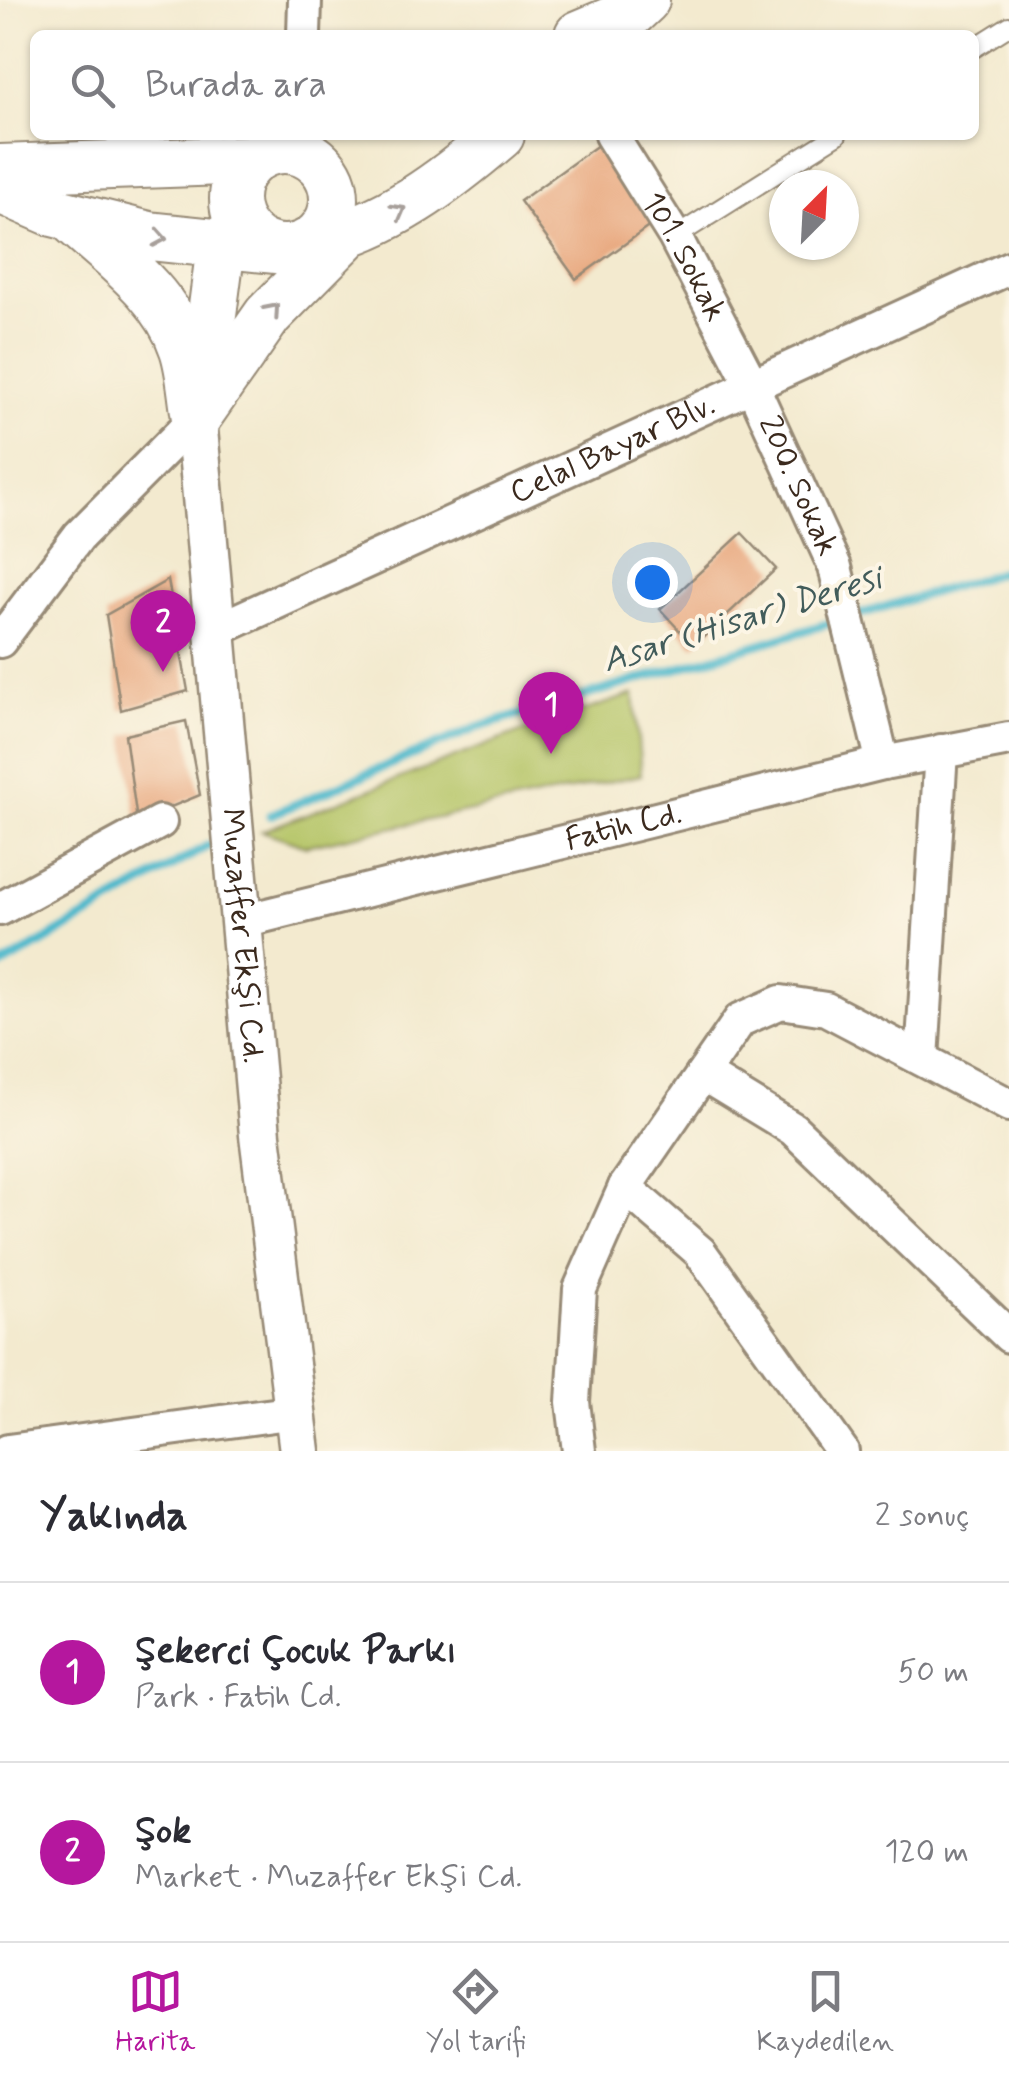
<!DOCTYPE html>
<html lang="tr">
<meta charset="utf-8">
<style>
body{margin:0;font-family:Mynerve,sans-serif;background:#f2f2f3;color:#2b2b33}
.compass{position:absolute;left:769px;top:170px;width:90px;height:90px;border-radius:50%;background:#fff;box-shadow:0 2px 8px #0004;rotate:24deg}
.you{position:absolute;left:652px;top:582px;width:35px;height:35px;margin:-25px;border:8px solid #fff;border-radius:50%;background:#1a73e8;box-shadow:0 0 0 15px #1a73e833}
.badge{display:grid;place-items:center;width:65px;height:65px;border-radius:50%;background:#b5179e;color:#fff;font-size:32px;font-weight:700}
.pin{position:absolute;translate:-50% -82px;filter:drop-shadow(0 2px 5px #0008)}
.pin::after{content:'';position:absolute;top:52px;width:35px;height:30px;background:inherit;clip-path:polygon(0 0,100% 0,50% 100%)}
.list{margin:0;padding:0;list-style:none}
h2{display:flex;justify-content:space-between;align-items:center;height:130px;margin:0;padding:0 40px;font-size:42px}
h2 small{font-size:32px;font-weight:400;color:#7c7c81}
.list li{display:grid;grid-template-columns:65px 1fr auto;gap:30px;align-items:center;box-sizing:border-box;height:180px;padding:0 40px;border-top:2px solid #e1e1e2}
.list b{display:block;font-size:38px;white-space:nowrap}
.list p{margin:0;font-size:32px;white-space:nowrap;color:#7c7c81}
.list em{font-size:32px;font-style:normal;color:#7c7c81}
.icon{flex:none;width:55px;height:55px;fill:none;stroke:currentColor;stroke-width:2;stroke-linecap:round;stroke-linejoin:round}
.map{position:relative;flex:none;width:1009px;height:1451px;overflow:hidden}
.search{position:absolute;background:#fff;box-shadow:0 2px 8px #0004;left:30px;right:30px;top:30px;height:110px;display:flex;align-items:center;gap:25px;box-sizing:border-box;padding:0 35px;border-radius:15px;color:#7c7c81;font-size:38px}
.sheet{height:490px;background:#fff}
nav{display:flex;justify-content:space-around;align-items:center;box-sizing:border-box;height:140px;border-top:2px solid #e1e1e2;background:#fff;font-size:28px;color:#7c7c81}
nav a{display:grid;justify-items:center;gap:5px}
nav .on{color:#b5179e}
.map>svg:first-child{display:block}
.green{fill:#b5c568;stroke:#787843;stroke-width:2.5}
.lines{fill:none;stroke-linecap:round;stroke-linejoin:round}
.stream{stroke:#4fb9cc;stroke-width:9}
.building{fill:#e8a77e}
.service-casing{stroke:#978a76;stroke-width:22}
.minor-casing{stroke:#978a76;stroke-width:38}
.tertiary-casing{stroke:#978a76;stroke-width:45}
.secondary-casing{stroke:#978a76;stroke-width:52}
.service{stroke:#fff;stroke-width:18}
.minor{stroke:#fff;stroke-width:32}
.tertiary{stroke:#fff;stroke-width:40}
.secondary{stroke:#fff;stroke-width:48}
.oneway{stroke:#a79f9a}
.labels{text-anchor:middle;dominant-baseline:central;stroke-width:8;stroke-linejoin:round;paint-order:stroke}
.street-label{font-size:32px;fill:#3b2a1e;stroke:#fcf5e5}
.water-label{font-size:35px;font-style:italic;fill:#425c5b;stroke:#fcf5e5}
</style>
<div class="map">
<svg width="1009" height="1451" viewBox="0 0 1009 1451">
<rect width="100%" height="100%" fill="#fcf5e5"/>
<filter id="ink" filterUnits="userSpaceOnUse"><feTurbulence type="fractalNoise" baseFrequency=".01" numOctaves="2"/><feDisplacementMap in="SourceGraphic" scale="20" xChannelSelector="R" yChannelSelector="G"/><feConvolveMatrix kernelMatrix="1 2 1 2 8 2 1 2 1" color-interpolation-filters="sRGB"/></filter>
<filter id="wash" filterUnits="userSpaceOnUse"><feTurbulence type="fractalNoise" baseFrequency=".0048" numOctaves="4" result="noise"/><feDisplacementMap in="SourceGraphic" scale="40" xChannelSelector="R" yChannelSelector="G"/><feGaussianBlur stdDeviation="2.25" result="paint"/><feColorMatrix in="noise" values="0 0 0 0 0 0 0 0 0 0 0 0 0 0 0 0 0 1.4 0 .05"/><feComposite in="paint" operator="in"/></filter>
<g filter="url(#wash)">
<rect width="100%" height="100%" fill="#f3eacf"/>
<!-- green -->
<path class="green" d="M634,694L641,775L306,846L262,831L518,733Z"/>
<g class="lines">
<!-- stream -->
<path class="stream" d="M270,815L476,728L1009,570
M0,967L209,845"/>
</g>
<g id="blocks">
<!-- building -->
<path class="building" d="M598,145L654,223L576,279L520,201Z
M742,533L776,569L694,646L660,609Z
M168,580L188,691L121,710L106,615Z
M186,721L200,795L137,821L125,735Z"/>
</g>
</g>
<g filter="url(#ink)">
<use href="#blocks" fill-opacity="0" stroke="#978a76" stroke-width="2.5"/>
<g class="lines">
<defs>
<path id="service" d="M974,48L1009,26
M675,237L837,135"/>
<g id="minor">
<path d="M304,35L305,0"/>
<path id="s1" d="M611,135L675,237L752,385L835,567L883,763"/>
<path d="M282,149L286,135"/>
<path id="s2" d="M214,631L1009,268"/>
<path d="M0,641L79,536L196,418"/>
<path d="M0,909L160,822"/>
<path id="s3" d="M243,921L883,763L1009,739"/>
<path d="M922,1059L941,751"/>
<path d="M703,1074L793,1129L1009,1336"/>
<path d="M625,1187L700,1252L842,1451"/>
<path d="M8,1451L296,1412"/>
<path d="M579,1451L573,1402L580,1289L625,1187L740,1020L781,1002L826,1009L1009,1105"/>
</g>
<g id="tertiary">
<path id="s4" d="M196,418L260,1135L300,1451"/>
</g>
<path id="secondary" d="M579,35L631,13L645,0
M234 199a50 50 0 1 1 100 0a50 50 0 1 1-100 0Z
M0,169L252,160
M0,189L53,212L149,236L274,249
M74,221C115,258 166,294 184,349C191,370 192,395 196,418
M317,242C389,225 445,182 500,135
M202,390L221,246
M196,418L268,315L346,236"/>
</defs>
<!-- service casing -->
<use href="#service" class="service-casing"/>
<!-- minor casing -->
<use href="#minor" class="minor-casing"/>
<!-- tertiary casing -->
<use href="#tertiary" class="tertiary-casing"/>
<!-- secondary casing -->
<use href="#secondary" class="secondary-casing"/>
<!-- service -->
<use href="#service" class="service"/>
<!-- minor -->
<use href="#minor" class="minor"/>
<!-- tertiary -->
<use href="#tertiary" class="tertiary"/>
<!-- secondary -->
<use href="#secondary" class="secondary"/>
</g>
<!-- one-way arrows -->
<defs><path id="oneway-chevron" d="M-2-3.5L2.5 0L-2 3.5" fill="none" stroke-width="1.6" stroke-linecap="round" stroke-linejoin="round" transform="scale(2.5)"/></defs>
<g class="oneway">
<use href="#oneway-chevron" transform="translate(399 211) rotate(-29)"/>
<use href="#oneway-chevron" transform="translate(160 238) rotate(10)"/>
<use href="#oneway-chevron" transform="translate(273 310) rotate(-49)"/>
</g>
</g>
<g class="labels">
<!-- street labels -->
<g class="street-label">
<text stroke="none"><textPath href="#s1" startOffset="142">101. Sokak</textPath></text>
<text stroke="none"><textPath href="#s2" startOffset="438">Celal Bayar Blv.</textPath></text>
<text stroke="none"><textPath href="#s1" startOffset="398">200. Sokak</textPath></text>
<text stroke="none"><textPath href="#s3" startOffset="392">Fatih Cd.</textPath></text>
<text stroke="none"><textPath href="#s4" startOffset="520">Muzaffer Ekşi Cd.</textPath></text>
</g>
<!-- water labels -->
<g class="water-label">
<text transform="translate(742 620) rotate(-17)">Asar (Hisar) Deresi</text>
</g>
</g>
</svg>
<svg class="compass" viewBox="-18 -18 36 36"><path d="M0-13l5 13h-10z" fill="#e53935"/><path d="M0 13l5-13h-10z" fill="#7c7c81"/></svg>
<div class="you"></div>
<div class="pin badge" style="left:551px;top:754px">1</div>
<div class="pin badge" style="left:163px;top:672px">2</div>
<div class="search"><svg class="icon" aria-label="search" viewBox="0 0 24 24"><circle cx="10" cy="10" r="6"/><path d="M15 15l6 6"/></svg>Burada ara</div>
</div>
<section class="sheet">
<h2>Yakında<small>2 sonuç</small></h2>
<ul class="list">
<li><span class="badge">1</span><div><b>Şekerci Çocuk Parkı</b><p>Park · Fatih Cd.</p></div><em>50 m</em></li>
<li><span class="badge">2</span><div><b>Şok</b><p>Market · Muzaffer Ekşi Cd.</p></div><em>120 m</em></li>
</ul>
</section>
<nav>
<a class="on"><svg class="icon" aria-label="map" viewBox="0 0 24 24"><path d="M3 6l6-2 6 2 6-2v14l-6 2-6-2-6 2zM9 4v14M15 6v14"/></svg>Harita</a>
<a><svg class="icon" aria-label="directions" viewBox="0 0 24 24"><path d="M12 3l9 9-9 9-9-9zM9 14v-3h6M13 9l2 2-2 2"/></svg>Yol tarifi</a>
<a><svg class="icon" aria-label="saved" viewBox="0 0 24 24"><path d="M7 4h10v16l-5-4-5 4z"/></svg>Kaydedilen</a>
</nav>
